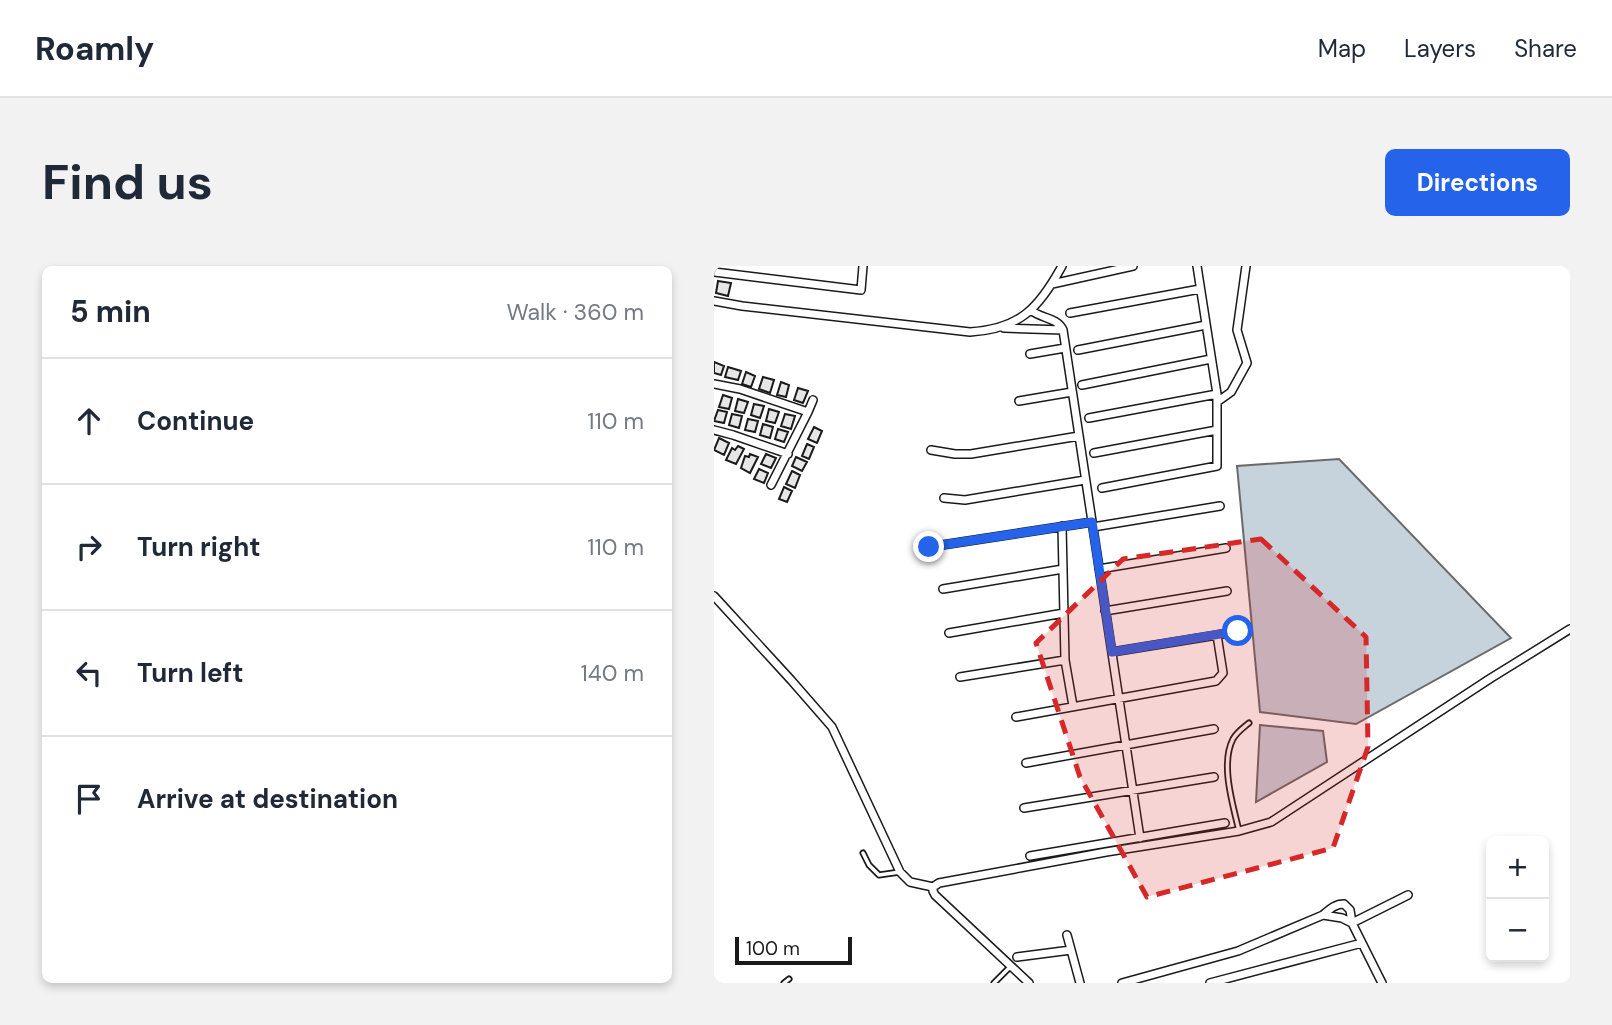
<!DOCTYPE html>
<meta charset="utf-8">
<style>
body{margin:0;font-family:"DM Sans",sans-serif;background:#f2f2f3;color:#1f2937}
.controls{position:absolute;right:21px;bottom:21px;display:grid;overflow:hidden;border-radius:10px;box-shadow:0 4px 10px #0003}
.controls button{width:63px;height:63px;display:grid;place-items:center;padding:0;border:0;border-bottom:2px solid #e0e1e3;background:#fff;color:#1f2937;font:35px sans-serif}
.scale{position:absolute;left:21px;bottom:18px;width:117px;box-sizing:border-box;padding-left:7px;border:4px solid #1a1a1a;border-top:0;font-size:19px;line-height:24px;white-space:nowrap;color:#1a1a1a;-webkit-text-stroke:5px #fff;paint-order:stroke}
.stop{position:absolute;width:21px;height:21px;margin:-16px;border:5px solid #2563eb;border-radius:50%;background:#fff}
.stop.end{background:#2563eb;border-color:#fff;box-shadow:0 2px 7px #0008}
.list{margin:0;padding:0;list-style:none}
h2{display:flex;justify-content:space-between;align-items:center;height:91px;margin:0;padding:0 28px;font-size:30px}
h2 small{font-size:23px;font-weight:400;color:#747a83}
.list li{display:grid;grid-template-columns:46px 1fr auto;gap:21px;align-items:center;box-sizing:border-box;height:126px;padding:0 28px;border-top:2px solid #e0e1e3}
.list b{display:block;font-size:26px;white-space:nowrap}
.list em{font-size:23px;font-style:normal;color:#747a83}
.icon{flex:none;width:38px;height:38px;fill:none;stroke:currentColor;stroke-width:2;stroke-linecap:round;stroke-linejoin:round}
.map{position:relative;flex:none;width:856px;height:717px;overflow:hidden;border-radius:10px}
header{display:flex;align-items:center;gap:42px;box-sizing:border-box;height:98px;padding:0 35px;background:#fff;border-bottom:2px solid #e0e1e3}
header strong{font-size:33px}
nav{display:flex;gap:38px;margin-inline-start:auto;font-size:24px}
.intro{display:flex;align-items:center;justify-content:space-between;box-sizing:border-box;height:168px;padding:0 42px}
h1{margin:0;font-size:49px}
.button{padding:18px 32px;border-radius:10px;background:#2563eb;color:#fff;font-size:24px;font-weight:700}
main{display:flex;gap:42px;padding:0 42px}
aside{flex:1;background:#fff;border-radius:10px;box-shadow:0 4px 10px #0003}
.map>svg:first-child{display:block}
.water{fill:#c6d2dc;stroke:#6a6a6a;stroke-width:2}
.building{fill:#e6e6e6;stroke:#1a1a1a;stroke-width:2}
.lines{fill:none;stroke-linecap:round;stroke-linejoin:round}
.lane-casing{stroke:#1a1a1a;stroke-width:7}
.street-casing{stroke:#1a1a1a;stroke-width:10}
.lane{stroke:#fff;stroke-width:3.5}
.street{stroke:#fff;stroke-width:7}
.route{stroke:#2563eb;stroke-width:9}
.marked{fill:#d62828;fill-opacity:0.2;stroke:#d62828;stroke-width:5;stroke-dasharray:14 9;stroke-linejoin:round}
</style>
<header>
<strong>Roamly</strong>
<nav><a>Map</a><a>Layers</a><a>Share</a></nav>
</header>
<div class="intro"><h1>Find us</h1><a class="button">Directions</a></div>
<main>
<aside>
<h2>5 min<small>Walk · 360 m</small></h2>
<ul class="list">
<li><svg class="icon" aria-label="ahead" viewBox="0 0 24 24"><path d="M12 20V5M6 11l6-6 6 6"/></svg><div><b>Continue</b></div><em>110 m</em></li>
<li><svg class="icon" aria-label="right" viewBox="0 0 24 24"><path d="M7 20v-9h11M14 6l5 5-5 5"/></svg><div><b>Turn right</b></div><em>110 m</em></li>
<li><svg class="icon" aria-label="left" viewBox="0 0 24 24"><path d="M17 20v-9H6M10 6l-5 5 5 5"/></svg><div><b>Turn left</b></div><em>140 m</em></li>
<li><svg class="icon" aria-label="arrive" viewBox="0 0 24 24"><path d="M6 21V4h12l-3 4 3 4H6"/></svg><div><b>Arrive at destination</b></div></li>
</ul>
</aside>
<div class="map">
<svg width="856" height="717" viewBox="0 0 856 717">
<rect width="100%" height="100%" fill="#fff"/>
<!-- water -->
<path class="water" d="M625,193L797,372L642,458L546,446L523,200Z
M546,459L609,465L613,496L542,536Z"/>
<!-- building -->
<path class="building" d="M4,15L17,17L14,30L2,27Z
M0,96L10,100L7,109L0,107Z
M14,101L27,105L24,114L11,111Z
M32,106L41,110L37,121L28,118Z
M49,111L60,114L56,127L45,123Z
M67,116L75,119L72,131L63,129Z
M84,122L94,125L89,137L80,134Z
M9,129L18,132L15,143L5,141Z
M24,133L34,136L30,147L21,145Z
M40,138L50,140L46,152L37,149Z
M55,143L65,146L61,157L52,155Z
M4,144L13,146L10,157L0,155Z
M18,148L28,150L25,162L15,159Z
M71,148L81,150L77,163L67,160Z
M34,153L44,155L41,166L31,164Z
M49,158L59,161L56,172L46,169Z
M100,161L108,165L103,177L94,173Z
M64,163L74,166L70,176L61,173Z
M5,172L15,177L10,189L0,184Z
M93,178L100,181L95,193L88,190Z
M24,180L30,183L22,198L12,194L18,182L21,184Z
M36,188L44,191L36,207L27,202L31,190L35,191Z
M52,188L62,192L57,202L47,198Z
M82,191L93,196L88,205L78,200Z
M45,203L54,207L50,217L40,213Z
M78,205L86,209L81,222L72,218Z
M70,221L78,225L73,236L65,233Z"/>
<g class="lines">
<defs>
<path id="lane" d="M525,565C519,539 506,498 519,473C523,466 529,462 535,457
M149,587L155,599L165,609L186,606
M70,717L75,713
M280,717L296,701"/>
<path id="street" d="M0,6L147,24L149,0
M338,18L419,0
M0,35L28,40L256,66C306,63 325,42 348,0
M317,44C327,53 343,51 349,64L426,572
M356,47L486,23
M290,62L349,64
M364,84L492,59
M316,88L351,82
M0,118L26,123L94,146L57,219
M368,119L497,93
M305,135L358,126
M503,136L517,126L533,97L523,64L532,0
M94,146L99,134
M375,152L503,128
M0,164L19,169L74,188
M217,184L241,188H257L365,170
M380,187L503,164
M388,222L503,200V128L483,0
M230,232L251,234L371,214
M348,260L351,394L359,440
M379,261L506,240
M215,281L378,256
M385,303L512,282
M229,323L349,303
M0,330L77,414L118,461L186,606L196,616L219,621
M391,345L513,325
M235,367L350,347
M503,369L524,365
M246,411L351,394
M302,451L502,415L509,407L503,369L398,386
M312,497L500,463
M310,542L500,511
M316,590L511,557
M609,649L628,652L638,657
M638,657L694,629
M353,669L366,717
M303,691L357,684
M315,717L221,629L219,625V621L225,617L392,586L525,565L557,556L777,412L856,363
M408,717L524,685L609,649C616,643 621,638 630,638L636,644L638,657L668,717
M496,717L648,677"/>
</defs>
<!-- lane casing -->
<use href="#lane" class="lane-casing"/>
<!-- street casing -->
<use href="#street" class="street-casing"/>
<!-- lane -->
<use href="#lane" class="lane"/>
<!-- street -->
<use href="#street" class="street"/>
</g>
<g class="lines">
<!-- route -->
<path class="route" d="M215,281L378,256L398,386L524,365"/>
</g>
<!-- marked area -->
<path class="marked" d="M547,273L652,371L654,481L619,582L433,631L366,511L322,377L409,293Z"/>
</svg>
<div class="controls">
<button>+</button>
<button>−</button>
</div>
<div class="scale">100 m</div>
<div class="stop" style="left:524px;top:365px"></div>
<div class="stop end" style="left:215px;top:281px"></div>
</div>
</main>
